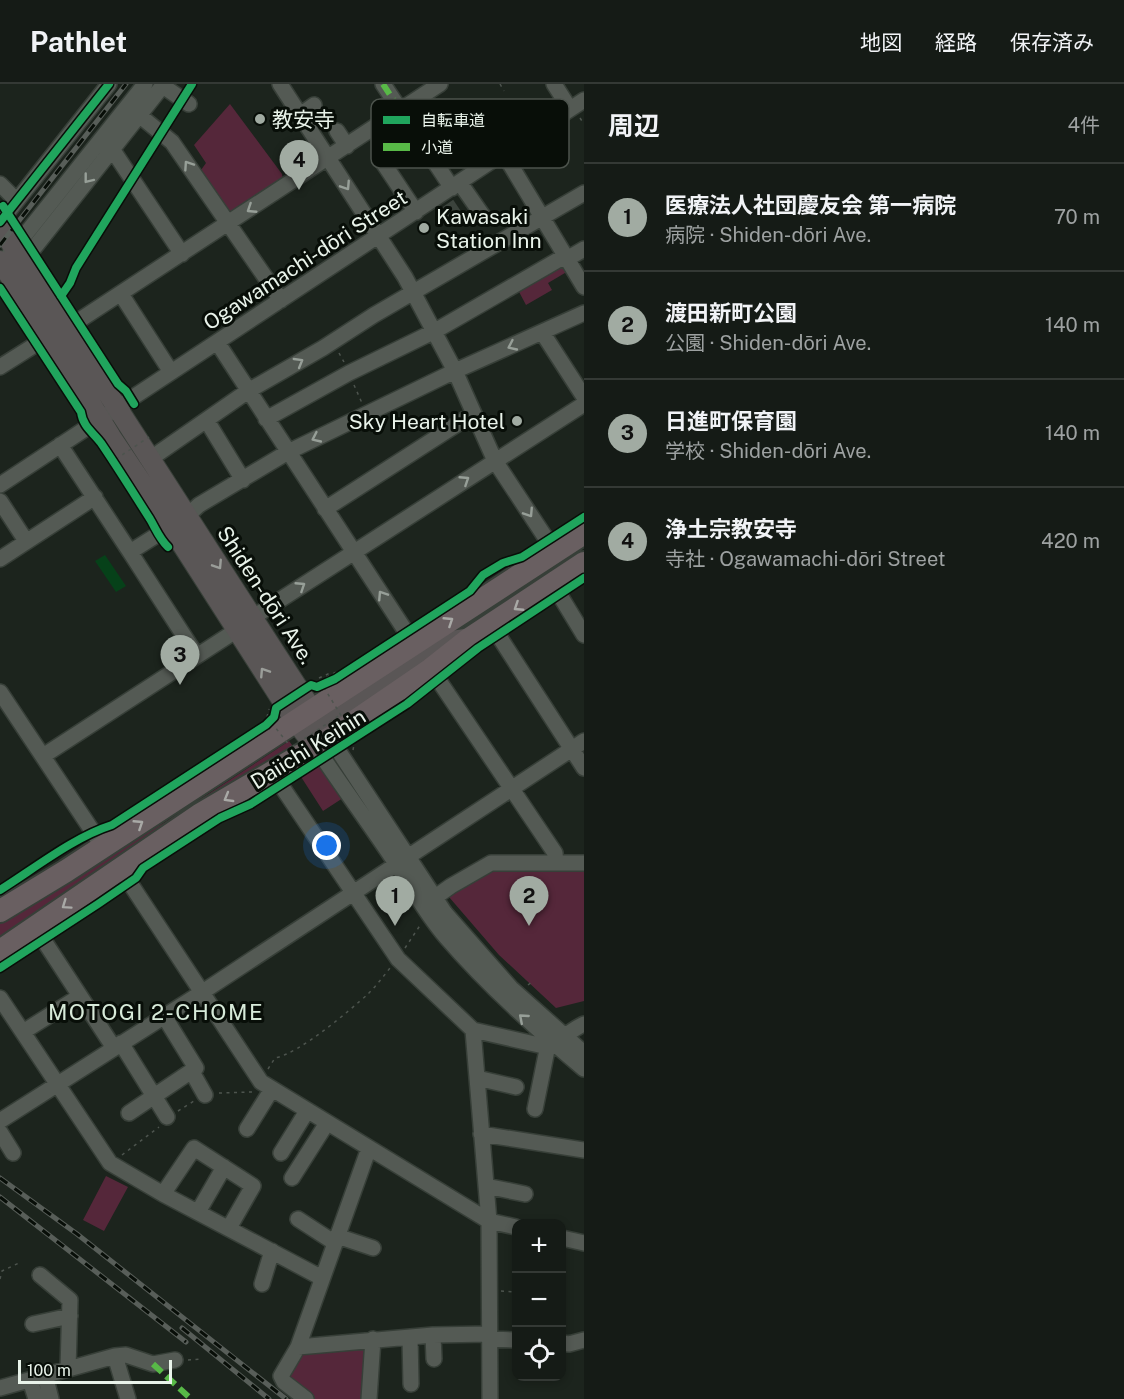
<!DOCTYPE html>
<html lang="ja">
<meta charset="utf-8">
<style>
body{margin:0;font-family:"Public Sans","Noto Sans JP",sans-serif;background:#222823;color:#f1f3f6}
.controls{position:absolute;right:18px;bottom:18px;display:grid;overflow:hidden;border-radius:12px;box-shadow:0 3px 9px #0003}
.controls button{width:54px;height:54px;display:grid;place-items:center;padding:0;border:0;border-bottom:2px solid #343935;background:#151b16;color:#f1f3f6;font:30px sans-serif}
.scale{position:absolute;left:18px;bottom:15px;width:154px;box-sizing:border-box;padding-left:6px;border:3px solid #e9f3ea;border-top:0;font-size:16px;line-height:21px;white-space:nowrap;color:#e9f3ea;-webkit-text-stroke:4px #080e08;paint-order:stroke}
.you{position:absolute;left:327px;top:762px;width:21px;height:21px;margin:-15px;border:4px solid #fff;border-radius:50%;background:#1a73e8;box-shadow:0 0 0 9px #1a73e833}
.badge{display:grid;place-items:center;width:39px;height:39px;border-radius:50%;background:#a1aba2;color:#111;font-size:20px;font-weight:700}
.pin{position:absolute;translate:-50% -50px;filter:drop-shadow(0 2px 3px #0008)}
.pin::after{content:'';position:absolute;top:32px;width:21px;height:18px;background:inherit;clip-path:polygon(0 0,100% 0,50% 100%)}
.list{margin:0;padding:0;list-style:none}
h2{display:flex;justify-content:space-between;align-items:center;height:78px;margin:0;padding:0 24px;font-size:26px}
h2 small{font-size:20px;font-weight:400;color:#9da1a1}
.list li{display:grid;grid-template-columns:39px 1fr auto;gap:18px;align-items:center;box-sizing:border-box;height:108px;padding:0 24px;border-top:2px solid #343935}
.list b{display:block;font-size:22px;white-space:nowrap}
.list p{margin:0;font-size:20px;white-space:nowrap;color:#9da1a1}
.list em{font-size:20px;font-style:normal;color:#9da1a1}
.icon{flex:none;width:33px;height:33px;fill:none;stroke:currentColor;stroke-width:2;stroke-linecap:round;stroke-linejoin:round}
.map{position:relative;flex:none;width:584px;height:1315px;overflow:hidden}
header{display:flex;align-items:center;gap:36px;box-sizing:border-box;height:84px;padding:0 30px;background:#151b16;border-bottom:2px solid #343935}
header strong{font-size:28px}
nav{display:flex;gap:33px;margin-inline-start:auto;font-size:21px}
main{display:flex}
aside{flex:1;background:#151b16}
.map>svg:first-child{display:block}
.green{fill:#55273a}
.water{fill:#064119}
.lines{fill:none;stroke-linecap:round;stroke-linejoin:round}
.minor-tunnel{stroke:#3b433c;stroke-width:15;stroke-dasharray:15 8;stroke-linecap:butt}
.minor-casing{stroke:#373f38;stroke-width:18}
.major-casing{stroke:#373f38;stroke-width:22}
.highway-casing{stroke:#373f38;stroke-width:26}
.path{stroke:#4d544e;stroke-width:1.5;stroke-dasharray:3 4.5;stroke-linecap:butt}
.minor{stroke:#545a54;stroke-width:15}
.major{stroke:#5a5656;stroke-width:20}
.highway{stroke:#695f61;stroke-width:22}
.rail-casing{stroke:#585e59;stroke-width:5}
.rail{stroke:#080e08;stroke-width:3;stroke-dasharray:9;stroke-linecap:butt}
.path-bridge{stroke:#4d544e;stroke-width:1.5;stroke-dasharray:3 4.5;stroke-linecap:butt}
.quiet{stroke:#58b947;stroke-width:6;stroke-dasharray:12 6;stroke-linecap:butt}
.cycleway-casing{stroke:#080e08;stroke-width:11}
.cycleway{stroke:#20a55d;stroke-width:8}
.oneway{stroke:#979f98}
.oneway2{stroke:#9a9d99}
.oneway3{stroke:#a9a9a6}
.poi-dot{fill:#a1aba2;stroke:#080e08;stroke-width:2}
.labels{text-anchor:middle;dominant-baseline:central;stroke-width:6;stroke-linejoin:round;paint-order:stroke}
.poi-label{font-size:21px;fill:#e9f3ea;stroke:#080e08;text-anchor:start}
.street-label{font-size:21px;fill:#e9f3ea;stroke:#080e08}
.neighbourhood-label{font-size:22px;letter-spacing:1.5px;fill:#d7ead9;stroke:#080e08}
.key{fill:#080e08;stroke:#4c534c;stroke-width:1.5}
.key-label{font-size:16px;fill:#e9f3ea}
</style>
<header>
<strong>Pathlet</strong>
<nav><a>地図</a><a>経路</a><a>保存済み</a></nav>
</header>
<main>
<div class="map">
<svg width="584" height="1315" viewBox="0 0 584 1315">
<rect width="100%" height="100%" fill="#1c241d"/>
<!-- green -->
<path class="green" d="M230,20L282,90L283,96L232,128H229L201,86L206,79L194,61Z
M564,177L570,186L548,199L552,206L526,221L517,204Z
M546,483L551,491L504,516L340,624Z
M289,657L295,665L0,855V836L126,758L164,739Z
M317,672L343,714L323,727L296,685Z
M488,785L584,786V917L556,924L499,871L449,813Z
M106,1092L128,1103L104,1147L83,1136Z
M369,1260L366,1315H311L287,1294L298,1269Z"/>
<!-- water -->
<path class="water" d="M105,471L126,502L116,508L95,477Z"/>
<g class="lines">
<!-- minor-tunnel -->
<path class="minor-tunnel" d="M447,120L459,138"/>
<defs>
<path id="minor" d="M280,0L405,193L455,287L495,377L555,468
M383,0L452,104
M554,0L570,25
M163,2L189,20
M139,31L172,58L281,216
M300,31L314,21
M337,47L347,62
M112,65L182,170
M504,70L584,203
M384,80L416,128
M460,99L483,132
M0,100L16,116
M0,138L109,0
M9,171L145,0
M14,179L23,178L164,0
M121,210L171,288
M66,245L440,0
M542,248L584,313
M217,258L414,560
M0,283L49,252
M266,335L349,289L435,247L565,172H572L584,165
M207,337L243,396
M60,361L130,468
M150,375L248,307L323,264L374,231L584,109
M0,401L584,16
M0,417L26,457
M325,425L473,330
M0,475L95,413
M553,500L584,551
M252,534L584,320
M491,540L584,684
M197,572L130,468L187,432L199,421L288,368L455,287L584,229
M431,585L555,769L556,779
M0,608L103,763
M330,654L445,829L511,904L584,969
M315,662C341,701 369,739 395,778C412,804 426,830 446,853C488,902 535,944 584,985
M43,672L237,546
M272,688L398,875L473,946L489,1137L490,1315
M120,784L261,998L489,1137L516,1143
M434,814L451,802L491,779H584
M35,843L114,964
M0,914L110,1079L163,1110L322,1194
M473,946L539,961C559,961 568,947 584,940
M23,948L80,912
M121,959L167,1033
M192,988L205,1011
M477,994L516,1003
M535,1025L548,961
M129,1029L196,984L164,932
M0,1037L201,909L584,657
M247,1045L272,1005
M0,1048L13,1069
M481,1050L584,1066
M281,1069L307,1027
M292,1094L327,1039
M486,1102L525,1110
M163,1110L194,1064L253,1102L229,1144
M198,1128L224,1083
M298,1135L335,1159
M337,1152L373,1164
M562,1154L584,1159
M40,1191L70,1216L68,1285
M262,1200L272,1167
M33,1240L70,1232
M433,1251L434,1275
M410,1253L411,1300
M489,1255L516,1256
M562,1259L569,1260L584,1256
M298,1263L433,1251L489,1250
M115,1272L128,1315
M45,1291L51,1315
M30,1296L36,1315
M0,1304L115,1272L126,1271L153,1280L175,1276
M306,1315L284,1298L281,1292L298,1263L369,1064
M369,1315L373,1255"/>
<path id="major" d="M0,142L330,654
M0,177L55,261L111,353L164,432L296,638L315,662
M307,635L330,630L433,560L472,554"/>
<path id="highway" d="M0,827L66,787L584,449
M0,867L199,731L330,654L431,585L469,555L584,479"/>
</defs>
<!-- minor casing -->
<use href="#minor" class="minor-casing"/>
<!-- major casing -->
<use href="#major" class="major-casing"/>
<!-- highway casing -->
<use href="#highway" class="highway-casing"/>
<!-- path -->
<path class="path" d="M500,0L504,7
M580,34L584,40
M339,269L344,278
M354,301L362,319
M319,594L328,590L329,591
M320,597L338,587
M267,633L269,625
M353,666L355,656
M405,864L421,840
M528,901L532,898
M268,985L275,974C300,969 349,927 368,910C376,902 383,893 390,884
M219,1009L252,1008
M178,1027L194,1017
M122,1071L159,1043
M0,1195L2,1187L19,1179
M501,1207L516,1208
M188,1276L203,1275"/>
<!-- minor -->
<use href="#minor" class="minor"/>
<!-- major -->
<use href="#major" class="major"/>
<!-- highway -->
<use href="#highway" class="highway"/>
<defs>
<path id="rail" d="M0,161L126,0
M0,1094L77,1150L286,1315
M0,1113L186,1258
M182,1244L269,1315"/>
</defs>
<!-- rail casing -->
<use href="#rail" class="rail-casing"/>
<!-- rail -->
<use href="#rail" class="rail"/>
<!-- path-bridge -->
<path class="path-bridge" d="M116,375L149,353
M320,597L356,656
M267,633L309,686
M292,663L340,631"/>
<!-- quiet -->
<path class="quiet" d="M383,0L400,26
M153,1280L191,1315"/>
<defs>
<path id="cycleway" d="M3,122L118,300L126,307L134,320
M0,138L109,0
M0,204L81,328C83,343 93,348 101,359C118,384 134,410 150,435C156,445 159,454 168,463
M61,212L70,199L76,184L192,0
M0,806C35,784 74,753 112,741L266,641L274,633L276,624L311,601L317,603L335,595L470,507L483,491L503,479L522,473L584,433
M0,884L98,820L136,794L143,784L220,734L251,720L407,620L478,564L584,494"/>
</defs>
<!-- cycleway casing -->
<use href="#cycleway" class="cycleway-casing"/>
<!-- cycleway -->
<use href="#cycleway" class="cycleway"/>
</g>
<!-- one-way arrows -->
<defs><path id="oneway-chevron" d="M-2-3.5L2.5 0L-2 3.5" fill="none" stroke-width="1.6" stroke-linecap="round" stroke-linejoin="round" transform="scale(1.5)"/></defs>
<g class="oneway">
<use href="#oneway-chevron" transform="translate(188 81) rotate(-124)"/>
<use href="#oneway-chevron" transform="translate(88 95) rotate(128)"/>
<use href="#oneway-chevron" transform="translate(346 102) rotate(57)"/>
<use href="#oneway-chevron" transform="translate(251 125) rotate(147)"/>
<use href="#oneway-chevron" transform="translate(512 262) rotate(155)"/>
<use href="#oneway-chevron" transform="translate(299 278) rotate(-30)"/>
<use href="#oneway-chevron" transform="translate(316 354) rotate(155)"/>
<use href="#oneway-chevron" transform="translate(465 396) rotate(-33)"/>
<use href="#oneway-chevron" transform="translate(529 429) rotate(57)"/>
<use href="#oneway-chevron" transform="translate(301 502) rotate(-33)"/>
<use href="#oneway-chevron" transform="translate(382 511) rotate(-123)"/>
<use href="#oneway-chevron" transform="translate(523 934) rotate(-139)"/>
</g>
<g class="oneway2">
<use href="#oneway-chevron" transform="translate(218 481) rotate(57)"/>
<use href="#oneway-chevron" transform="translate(264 588) rotate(-123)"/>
</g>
<g class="oneway3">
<use href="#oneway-chevron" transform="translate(518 523) rotate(147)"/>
<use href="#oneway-chevron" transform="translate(449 537) rotate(-33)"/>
<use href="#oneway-chevron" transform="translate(228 714) rotate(150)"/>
<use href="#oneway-chevron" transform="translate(139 740) rotate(-33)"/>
<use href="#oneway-chevron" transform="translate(66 821) rotate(145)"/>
</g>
<!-- markers -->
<g class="poi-dot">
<circle cx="260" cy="35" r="6"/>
<circle cx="424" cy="144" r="6"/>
<circle cx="517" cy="337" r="6"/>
</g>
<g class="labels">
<!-- poi labels -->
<g class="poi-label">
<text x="272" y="35">教安寺</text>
<text x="436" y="132">Kawasaki<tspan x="436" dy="24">Station Inn</tspan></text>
<text x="505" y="337" text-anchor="end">Sky Heart Hotel</text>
</g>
<!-- street labels -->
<g class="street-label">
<text transform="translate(305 176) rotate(-33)">Ogawamachi-dōri Street</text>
<text transform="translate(266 511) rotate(57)">Shiden-dōri Ave.</text>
<text transform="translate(308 665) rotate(-32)">Daiichi Keihin</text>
</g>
<!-- neighbourhood labels -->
<g class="neighbourhood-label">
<text x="156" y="928">MOTOGI 2-CHOME</text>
</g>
</g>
<!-- legend -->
<rect x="371" y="15" width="198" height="69" rx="9" class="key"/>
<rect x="383" y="32" width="27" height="8" fill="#20a55d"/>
<rect x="383" y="59" width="27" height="8" fill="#58b947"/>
<g class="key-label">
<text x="421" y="42">自転車道</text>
<text x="421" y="69">小道</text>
</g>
</svg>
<div class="controls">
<button>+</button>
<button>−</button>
<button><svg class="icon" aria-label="locate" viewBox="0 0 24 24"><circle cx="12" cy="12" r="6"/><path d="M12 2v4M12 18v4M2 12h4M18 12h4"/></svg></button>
</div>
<div class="scale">100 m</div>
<div class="you"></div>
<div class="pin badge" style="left:395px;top:842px">1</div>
<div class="pin badge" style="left:529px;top:842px">2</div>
<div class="pin badge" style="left:180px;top:601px">3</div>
<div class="pin badge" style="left:299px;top:106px">4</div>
</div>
<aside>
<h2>周辺<small>4件</small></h2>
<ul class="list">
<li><span class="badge">1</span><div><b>医療法人社団慶友会 第一病院</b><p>病院 · Shiden-dōri Ave.</p></div><em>70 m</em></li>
<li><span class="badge">2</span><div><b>渡田新町公園</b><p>公園 · Shiden-dōri Ave.</p></div><em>140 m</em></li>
<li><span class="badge">3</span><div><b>日進町保育園</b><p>学校 · Shiden-dōri Ave.</p></div><em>140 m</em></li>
<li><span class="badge">4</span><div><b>浄土宗教安寺</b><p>寺社 · Ogawamachi-dōri Street</p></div><em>420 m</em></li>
</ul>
</aside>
</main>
